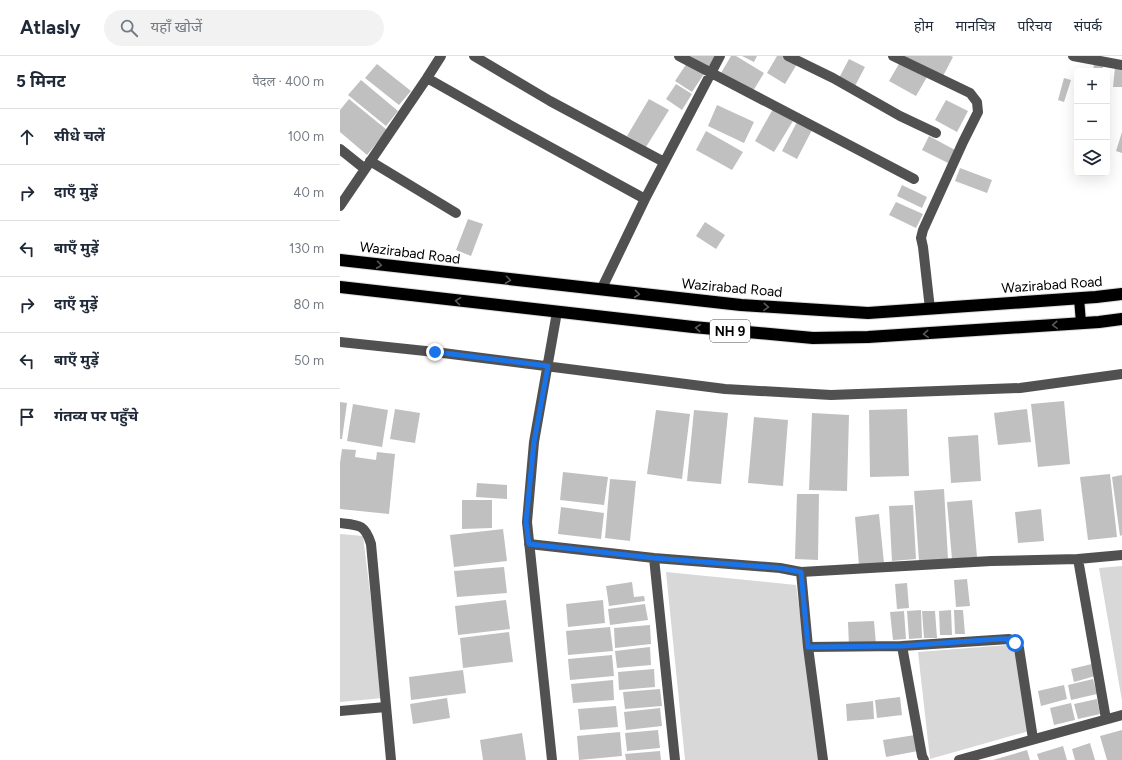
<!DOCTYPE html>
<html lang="hi">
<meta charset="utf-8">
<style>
body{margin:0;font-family:Figtree,"Noto Sans Devanagari",sans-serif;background:#f2f2f3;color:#1f2937}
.controls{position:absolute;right:12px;top:12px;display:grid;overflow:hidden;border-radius:6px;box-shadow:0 4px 16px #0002}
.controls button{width:36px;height:36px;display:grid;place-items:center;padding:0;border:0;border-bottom:1px solid #e0e1e3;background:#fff;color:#1f2937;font:20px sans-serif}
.stop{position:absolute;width:12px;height:12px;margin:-9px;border:3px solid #1a73e8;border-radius:50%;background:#fff}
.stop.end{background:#1a73e8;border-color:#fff;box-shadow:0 1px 4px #0008}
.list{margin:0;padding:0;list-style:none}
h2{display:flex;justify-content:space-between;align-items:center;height:52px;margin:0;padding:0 16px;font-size:17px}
h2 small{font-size:13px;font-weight:400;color:#747a83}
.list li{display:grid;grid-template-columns:26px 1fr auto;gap:12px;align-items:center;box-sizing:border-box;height:56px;padding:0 16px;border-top:1px solid #e0e1e3}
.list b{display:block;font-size:15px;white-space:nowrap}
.list em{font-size:13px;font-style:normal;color:#747a83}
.icon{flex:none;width:22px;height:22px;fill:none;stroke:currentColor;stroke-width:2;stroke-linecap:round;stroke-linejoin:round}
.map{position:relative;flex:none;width:782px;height:704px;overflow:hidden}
header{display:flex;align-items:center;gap:24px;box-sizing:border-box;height:56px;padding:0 20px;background:#fff;border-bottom:1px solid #e0e1e3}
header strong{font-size:19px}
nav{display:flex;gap:22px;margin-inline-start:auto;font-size:14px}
.search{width:280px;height:36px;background:#f2f2f3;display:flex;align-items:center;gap:10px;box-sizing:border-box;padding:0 14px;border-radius:22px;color:#747a83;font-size:15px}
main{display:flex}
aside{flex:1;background:#fff}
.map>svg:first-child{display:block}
.green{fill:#d8d8d8}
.building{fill:#c0c0c0}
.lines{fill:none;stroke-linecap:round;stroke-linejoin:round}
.major-casing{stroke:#dbdbdb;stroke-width:12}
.highway-casing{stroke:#dbdbdb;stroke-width:14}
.minor{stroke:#515151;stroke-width:10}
.major{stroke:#000;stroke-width:10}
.highway{stroke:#000;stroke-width:12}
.oneway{stroke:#595959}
.route{stroke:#1a73e8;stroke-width:5}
.labels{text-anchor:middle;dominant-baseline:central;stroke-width:3.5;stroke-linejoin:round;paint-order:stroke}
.shield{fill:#fff;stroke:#4c4c4c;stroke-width:1}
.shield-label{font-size:13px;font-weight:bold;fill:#000}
.street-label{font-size:14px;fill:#000;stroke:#fff}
</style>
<header>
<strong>Atlasly</strong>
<div class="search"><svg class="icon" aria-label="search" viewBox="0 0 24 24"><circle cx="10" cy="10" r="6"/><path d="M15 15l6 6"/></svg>यहाँ खोजें</div>
<nav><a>होम</a><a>मानचित्र</a><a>परिचय</a><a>संपर्क</a></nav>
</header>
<main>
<aside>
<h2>5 मिनट<small>पैदल · 400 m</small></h2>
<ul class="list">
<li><svg class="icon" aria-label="ahead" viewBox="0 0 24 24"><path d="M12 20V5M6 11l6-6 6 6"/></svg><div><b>सीधे चलें</b></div><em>100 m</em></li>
<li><svg class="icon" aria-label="right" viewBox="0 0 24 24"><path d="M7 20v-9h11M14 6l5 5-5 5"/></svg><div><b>दाएँ मुड़ें</b></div><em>40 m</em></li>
<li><svg class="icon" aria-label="left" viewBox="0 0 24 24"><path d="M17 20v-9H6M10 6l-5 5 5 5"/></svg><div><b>बाएँ मुड़ें</b></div><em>130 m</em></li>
<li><svg class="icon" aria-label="right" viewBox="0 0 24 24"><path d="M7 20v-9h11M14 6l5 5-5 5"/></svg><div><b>दाएँ मुड़ें</b></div><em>80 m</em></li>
<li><svg class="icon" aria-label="left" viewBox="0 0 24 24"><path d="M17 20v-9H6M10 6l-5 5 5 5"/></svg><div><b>बाएँ मुड़ें</b></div><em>50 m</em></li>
<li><svg class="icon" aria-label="arrive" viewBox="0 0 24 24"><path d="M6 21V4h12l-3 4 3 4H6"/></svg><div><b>गंतव्य पर पहुँचे</b></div></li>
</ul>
</aside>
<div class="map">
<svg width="782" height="704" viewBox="0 0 782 704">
<rect width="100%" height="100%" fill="#fff"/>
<!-- green -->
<path class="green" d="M0,478L23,480L43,642L0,646Z
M782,510V645L759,512Z
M326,516L456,529L480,704H345Z
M680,588L689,675L590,703L578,596Z"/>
<!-- building -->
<path class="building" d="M350,0H375L369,11Z
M391,0H396L424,17L413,35L381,17Z
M402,0H417L414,6Z
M437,0H443L457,8L445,28L427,17Z
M566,0H611L613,1L602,22L564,3Z
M509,3L525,11L515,30L499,22Z
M560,6L587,21L576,40L549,25Z
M347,7L364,18L352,36L335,25Z
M37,8L71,35L59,49L25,22Z
M754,8L763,9V15H753Z
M775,11H782V31H773Z
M724,22L731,24L724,46L718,44Z
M21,24L58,55L46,70L8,39Z
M336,28L352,38L342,54L326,43Z
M9,43L47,74L27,99L0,76V54Z
M309,43L329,54L306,91L287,80Z
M606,44L628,55L617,76L595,64Z
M377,49L414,66L404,87L368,70Z
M433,53L453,65L434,96L415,85Z
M458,64L473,72L457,103L442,95Z
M366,75L403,96L392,114L356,94Z
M782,76V97L776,95Z
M589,80L615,94L608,107L582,94Z
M620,112L652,124L647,137L615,125Z
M562,129L587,141L582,152L557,140Z
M556,146L583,158L576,172L549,159Z
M128,163L143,168L131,200L116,194Z
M365,166L385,179L376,193L356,180Z
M724,345L730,408L698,411L691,348Z
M0,346L7,347L2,383H0Z
M13,348L48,354L42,391L7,385Z
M55,353L80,357L75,387L50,383Z
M567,353L569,420L530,421L529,354Z
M687,353L691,386L658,389L654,357Z
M316,354L350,358L342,423L307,418Z
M354,354L388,357L381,428L347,425Z
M472,357L509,359L507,435L469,434Z
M414,361L448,364L443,430L408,427Z
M638,379L641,425L611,427L608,381Z
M2,393L16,394L15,401L36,404L37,396L55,398L49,458L0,453V407Z
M223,416L268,421L264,449L220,444Z
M770,418L777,481L748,484L740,421Z
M782,419V479L780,480L772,421Z
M270,423L296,425L290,485L265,482Z
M137,427L167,429V443L136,441Z
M604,433L608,503L579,505L574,435Z
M457,438H479L478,504L455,503Z
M122,444H152V472L122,473Z
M632,444L637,501L612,503L607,446Z
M573,449L576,503L552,505L549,450Z
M221,451L264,457L261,483L218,478Z
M701,453L704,485L678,487L675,456Z
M539,458L544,507L519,509L515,461Z
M163,473L167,505L114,511L110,479Z
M164,511L167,537L117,541L114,515Z
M627,523L630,550L616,551L614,524Z
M292,526L294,541L304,540L305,545L269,550L266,530Z
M567,527L569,552L557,553L555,528Z
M166,544L170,573L118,579L115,550Z
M263,544L265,567L228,571L226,548Z
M305,548L308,564L270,569L268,553Z
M581,554L582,582L569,583L567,555Z
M611,554L612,579H600L599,555Z
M614,554H623L625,578H615Z
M564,555L566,583L553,584L550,556Z
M582,555H595L597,582H584Z
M534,565L536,588L509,590L508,566Z
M310,569L311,588L275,592L274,572Z
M270,571L273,595L228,599L226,575Z
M169,576L173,606L123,612L120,582Z
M310,591L311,609L277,612L275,595Z
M272,599L274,620L230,624L228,603Z
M752,608L755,620L734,626L731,613Z
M314,613L315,631L279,634L278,616Z
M123,614L126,637L71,644L69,621Z
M753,623L757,638L731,644L728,629Z
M273,624L274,644L233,647L231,628Z
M724,629L727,643L701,650L698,635Z
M320,633L322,650L285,653L283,636Z
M560,641L562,659L537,662L535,644Z
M107,642L110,662L73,668L70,648Z
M757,643L760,658L738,663L734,648Z
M533,645L534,663L507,665L506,648Z
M731,647L735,664L714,669L710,652Z
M276,650L278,671L240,674L238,653Z
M320,652L322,670L286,674L284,656Z
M318,674L320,692L287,695L285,677Z
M782,674V704H767L760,680Z
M280,676L282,700L239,704L237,680Z
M182,677L186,704H143L140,684Z
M575,679L578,695L546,701L543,684Z
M750,687L755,704H735L732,693Z
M723,690L727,704H699L697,698Z
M687,694L690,704H653Z
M320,695L321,704H286L285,698Z"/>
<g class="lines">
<defs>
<path id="major" d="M739,242L741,267"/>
<path id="highway" d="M0,204L401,249L528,257L756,241L782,238
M0,231L353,271L473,282L528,281L759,266L782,263"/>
</defs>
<!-- major casing -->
<use href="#major" class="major-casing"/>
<!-- highway casing -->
<use href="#highway" class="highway-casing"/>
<!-- minor -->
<path class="minor" d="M134,0L210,45L324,106
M339,0L574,123
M448,0L493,22L560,60L596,77
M553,0L630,37L637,46L638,56L623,86L583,174L581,182L583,191L590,253
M733,0L782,9
M87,22L170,69L305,143
M0,93L25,113
M30,105L116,157
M0,150L87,22L101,0
M261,234L305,143L380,0
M0,286L95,296L385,333L491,339L680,332L782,318
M0,467C19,469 25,468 31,488L51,704
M189,488L314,502L440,512L461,516L651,505L738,503L782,499
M314,502L335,704
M738,503L766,663
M461,516L468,591L483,704
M562,590L582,700L584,704
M468,591L562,590L669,583L675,587L679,592L693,683
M0,655L46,651
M212,704L187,466L194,386L217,256
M619,704L782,659"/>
<!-- major -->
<use href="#major" class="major"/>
<!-- highway -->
<use href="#highway" class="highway"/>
</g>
<!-- one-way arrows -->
<defs><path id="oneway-chevron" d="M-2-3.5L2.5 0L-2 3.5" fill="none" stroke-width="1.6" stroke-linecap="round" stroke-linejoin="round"/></defs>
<g class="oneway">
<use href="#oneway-chevron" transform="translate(39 209) rotate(7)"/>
<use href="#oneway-chevron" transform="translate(168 224) rotate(7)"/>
<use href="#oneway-chevron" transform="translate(297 238) rotate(6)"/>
<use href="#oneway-chevron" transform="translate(118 245) rotate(-173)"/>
<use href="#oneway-chevron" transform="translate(426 251) rotate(3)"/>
<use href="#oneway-chevron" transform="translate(715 269) rotate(176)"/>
<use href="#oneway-chevron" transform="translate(358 272) rotate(-175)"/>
<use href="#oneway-chevron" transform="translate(586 278) rotate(176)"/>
</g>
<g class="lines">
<!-- route -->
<path class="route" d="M95,296L208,310L194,386L186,466L189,488L314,502L440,512L461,516L468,591L562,590L659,583H669L675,587"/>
</g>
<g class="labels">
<!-- shield labels -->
<rect class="shield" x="370" y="264" width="40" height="22" rx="3"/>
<g class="shield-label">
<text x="390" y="275">NH 9</text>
</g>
<!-- street labels -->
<g class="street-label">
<text transform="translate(70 197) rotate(7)">Wazirabad Road</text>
<text transform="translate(712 229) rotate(-4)">Wazirabad Road</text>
<text transform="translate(392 232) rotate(5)">Wazirabad Road</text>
</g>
</g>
</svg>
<div class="controls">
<button>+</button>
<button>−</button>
<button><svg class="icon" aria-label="layers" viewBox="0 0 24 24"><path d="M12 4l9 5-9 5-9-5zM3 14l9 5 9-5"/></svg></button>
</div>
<div class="stop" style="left:675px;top:587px"></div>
<div class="stop end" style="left:95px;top:296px"></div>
</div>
</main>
